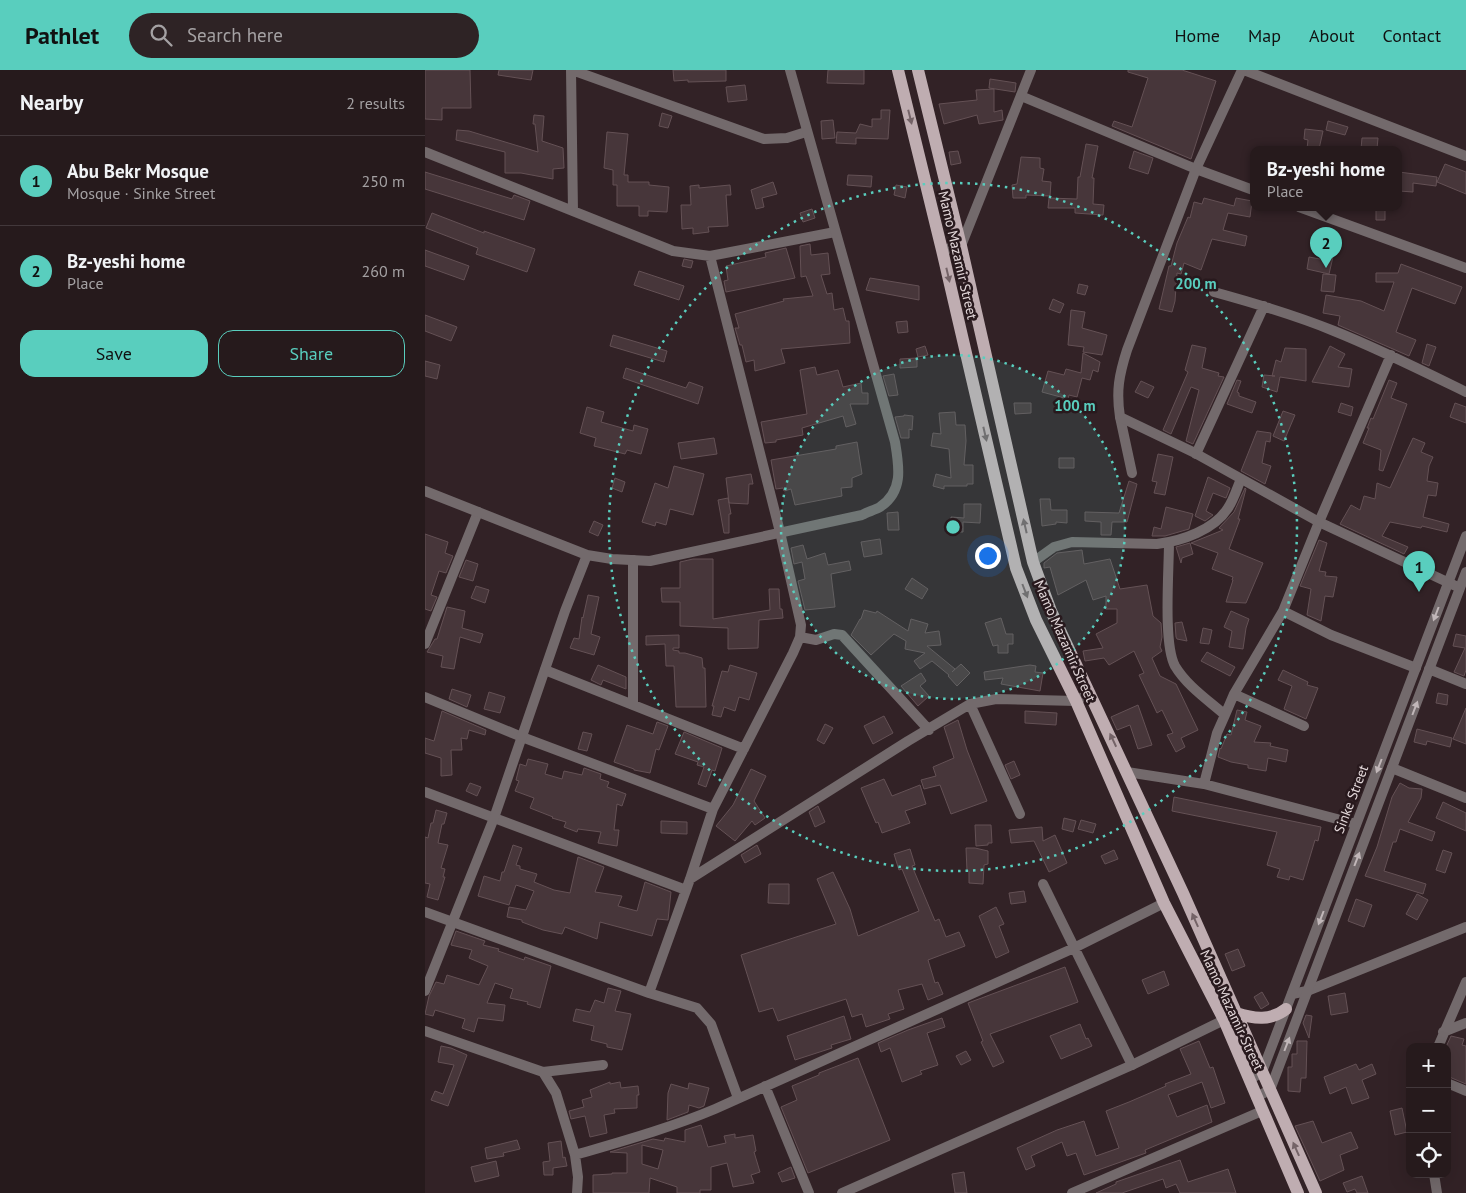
<!DOCTYPE html>
<meta charset="utf-8">
<style>
body{margin:0;font-family:"PT Sans",sans-serif;background:#2e2325;color:#f1f3f6}
.controls{position:absolute;right:15px;bottom:15px;display:grid;overflow:hidden;border-radius:10px;box-shadow:0 5px 20px #0002}
.controls button{width:45px;height:45px;display:grid;place-items:center;padding:0;border:0;border-bottom:1px solid #42383b;background:#261a1c;color:#f1f3f6;font:25px sans-serif}
.you{position:absolute;left:562px;top:485px;width:18px;height:18px;margin:-12px;border:4px solid #fff;border-radius:50%;background:#1a73e8;box-shadow:0 0 0 8px #1a73e833}
.badge{display:grid;place-items:center;width:32px;height:32px;border-radius:50%;background:#59cebe;color:#111;font-size:16px;font-weight:700}
.pin{position:absolute;translate:-50% -41px;filter:drop-shadow(0 1px 2px #0008)}
.pin::after{content:'';position:absolute;top:26px;width:18px;height:15px;background:inherit;clip-path:polygon(0 0,100% 0,50% 100%)}
.popup{position:absolute;left:825px;top:76px;width:152px;height:65px;box-sizing:border-box;display:grid;place-content:center;border-radius:10px;background:#261a1c;filter:drop-shadow(0 1px 4px #0005);font-size:16px;white-space:nowrap;color:#a4a1a3}
.popup b{font-size:19px;color:#f1f3f6}
.popup::after{content:'';position:absolute;left:50%;top:100%;margin-left:-10px;border:10px solid transparent;border-top-color:#261a1c}
.list{margin:0;padding:0;list-style:none}
h2{display:flex;justify-content:space-between;align-items:center;height:65px;margin:0;padding:0 20px;font-size:21px}
h2 small{font-size:16px;font-weight:400;color:#a4a1a3}
.list li{display:grid;grid-template-columns:32px 1fr auto;gap:15px;align-items:center;box-sizing:border-box;height:90px;padding:0 20px;border-top:1px solid #42383b}
.list b{display:block;font-size:19px;white-space:nowrap}
.list p{margin:0;font-size:16px;white-space:nowrap;color:#a4a1a3}
.list em{font-size:16px;font-style:normal;color:#a4a1a3}
.actions{display:flex;gap:10px;padding:15px 20px}
.actions a{flex:1;padding:11px 0;border:1px solid #59cebe;border-radius:15px;text-align:center;font-size:18px;color:#59cebe}
.actions .main{background:#59cebe;color:#111}
.icon{flex:none;width:28px;height:28px;fill:none;stroke:currentColor;stroke-width:2;stroke-linecap:round;stroke-linejoin:round}
.map{position:relative;flex:none;width:1041px;height:1123px;overflow:hidden}
header{display:flex;align-items:center;gap:30px;box-sizing:border-box;height:70px;padding:0 25px;background:#59cebe;color:#111}
header strong{font-size:24px}
nav{display:flex;gap:28px;margin-inline-start:auto;font-size:18px}
.search{width:350px;height:45px;background:#2e2325;display:flex;align-items:center;gap:12px;box-sizing:border-box;padding:0 18px;border-radius:28px;color:#a4a1a3;font-size:19px}
main{display:flex}
aside{flex:1;background:#261a1c}
.map>svg:first-child{display:block}
.building{fill:#47363a;stroke:#645155;fill-rule:evenodd}
.lines{fill:none;stroke-linecap:round;stroke-linejoin:round}
.minor{stroke:#736a6c;stroke-width:10}
.tertiary{stroke:#736a6c;stroke-width:10}
.primary{stroke:#bfadb1;stroke-width:12}
.oneway{fill:#746367}
.oneway2{fill:#c1b7b9}
.ring{fill:none;stroke:#59cebe;stroke-width:2.5;stroke-dasharray:2.5 5}
.labels{text-anchor:middle;dominant-baseline:central;stroke-width:5;stroke-linejoin:round;paint-order:stroke}
.street-label{font-size:14px;fill:#e3d8da;stroke:#28191d}
.centre{fill:#59cebe;stroke:#28191d;stroke-width:2.5}
.ring-label{font-size:15px;text-anchor:middle;font-weight:bold;fill:#59cebe;stroke:#28191d;stroke-width:5;stroke-linejoin:round;paint-order:stroke}
</style>
<header>
<strong>Pathlet</strong>
<div class="search"><svg class="icon" aria-label="search" viewBox="0 0 24 24"><circle cx="10" cy="10" r="6"/><path d="M15 15l6 6"/></svg>Search here</div>
<nav><a>Home</a><a>Map</a><a>About</a><a>Contact</a></nav>
</header>
<main>
<aside>
<h2>Nearby<small>2 results</small></h2>
<ul class="list">
<li><span class="badge">1</span><div><b>Abu Bekr Mosque</b><p>Mosque · Sinke Street</p></div><em>250 m</em></li>
<li><span class="badge">2</span><div><b>Bz-yeshi home</b><p>Place</p></div><em>260 m</em></li>
</ul>
<div class="actions"><a class="main">Save</a><a>Share</a></div>
</aside>
<div class="map">
<svg width="1041" height="1123" viewBox="0 0 1041 1123">
<rect width="100%" height="100%" fill="#322226"/>
<!-- building -->
<path class="building" d="M0,0H45L46,38H17V50L0,49Z
M74,0H108L106,10L73,5Z
M248,0H301V11L263,12V10L249,11Z
M403,0H439V14L402,13Z
M703,0H757L791,11L766,89L687,56L689,51L707,57L723,8L703,2Z
M565,9L591,13L590,22L564,18Z
M320,15L322,30L303,32L301,17Z
M569,19V42L577,40L578,50L554,54L552,45L519,54L514,34L552,30L551,20Z
M456,40H465L463,69L431,68V74L411,73L412,62L431,63L435,54L447,57V49H456Z
M237,43L247,46L243,58L234,56Z
M109,45L119,46L117,71L138,78L139,98L128,99V109L96,103H80V82L31,70L32,60L44,61L113,82L110,54H108Z
M408,50L410,68L397,69L396,51Z
M903,51L923,57L920,65L901,60Z
M880,59L898,61L894,79H882L883,70L879,69Z
M182,62L203,64L199,105H203V112H224V115L244,117L242,142L223,141V146H214V136H192V115H188V100L179,98Z
M937,68H953L952,79H936Z
M661,74L673,76L667,108H669L668,134L679,135L678,145L650,143V138H623L624,128L652,129L653,107H655Z
M533,81L536,93L526,95L524,82Z
M709,81L728,88L723,104L704,98Z
M596,87L615,88V98L619,99L617,111L626,112L625,126L601,125V128H588L587,115L592,114Z
M1020,94L1041,102V124L1012,112Z
M0,102L87,129L89,125L105,131L99,150L0,119Z
M974,102L1012,107L1011,116L988,113V122L974,121Z
M423,105L447,106L446,117L422,115Z
M348,112L352,124L337,128L339,137L331,139L326,120Z
M274,115V118L305,115L306,125H301L303,156L283,157L284,162L268,164V158L257,159L256,135H266L265,116Z
M471,115L482,117L480,128L469,125Z
M779,128L809,136L811,128L827,131L825,147L803,143L798,160L822,166L820,176L787,169L776,200L759,193L756,204L752,203L750,231L747,242L734,239L744,196H746L752,173L763,147L765,148L769,132L777,134Z
M951,138H960V150H951Z
M387,139L390,148L378,152L375,143Z
M7,143L59,163V161L110,179L102,202L51,184L53,178L1,158Z
M898,171L911,174L904,204L882,199L884,187L895,189Z
M385,174L386,185L403,183L405,204L396,205L402,224L407,223L409,240L418,238L421,251H424L425,273L356,279L360,293L330,301L329,290L321,292L317,275H315L310,258H314L310,244L359,231L358,229L388,226L381,206L376,207L375,176Z
M361,178L370,208L301,222L299,211L303,210L301,196L341,187L340,183Z
M0,180L44,196L39,210L0,196Z
M259,189L268,191L266,198L257,196Z
M976,194L1037,217L1030,234L987,218L971,262L991,270L984,286L913,255L915,246L898,243L901,225L936,231L959,241L969,212H951V203H973Z
M214,201L259,216L254,230L209,215Z
M898,204L911,205L909,222L896,221Z
M445,208L494,216V230L441,220Z
M654,214L663,216L660,225L652,223Z
M628,229L639,234L635,243L624,239Z
M646,240L660,242L657,258L682,265L677,285L658,282L659,277L643,275Z
M0,245L32,257L26,271L0,261Z
M482,251L483,262L473,263L471,252Z
M188,265L242,281L239,292L185,276Z
M1002,274L1011,277L1004,296L997,293Z
M767,275L781,278L777,298L794,303L793,306L799,307L768,374L761,371L774,320L766,317L746,364L738,360L763,302L760,300Z
M500,276L503,285L493,287L491,279Z
M905,276L920,284L913,297L927,299L924,317L887,312Z
M860,278L881,279V311L855,307L852,322L837,317L839,305L850,306H847L851,290L856,292Z
M658,283L675,292L673,302L668,300L665,310L657,308L652,327L644,325L643,329L617,322L623,301L639,305L641,299L656,303Z
M492,288V297L475,298V289Z
M0,291L15,295L12,309L0,306Z
M390,297L392,305L413,300L418,317L436,313L437,323H443V334H425L431,354L421,357L418,346L377,358L378,365L351,370V372L340,373L336,352L382,344L375,300Z
M201,298L261,318L264,312L278,317L273,334L198,308Z
M469,304L473,325L464,326L458,306Z
M812,310L816,311L812,322L814,323V326L831,332L827,343L802,334Z
M964,310L972,313L966,328L982,334L958,401L954,400L956,380L938,373L944,358H942L943,356L946,348L948,349Z
M716,311L729,317L723,328L710,322Z
M589,333H606V343L590,344Z
M916,333L928,337L926,346L913,342Z
M1030,333L1041,337V353L1025,347Z
M162,337L179,342L176,352L208,361L209,355L223,359L216,384L202,380L200,384L169,376L171,368L155,363Z
M858,341L870,345L859,371L848,366Z
M530,342L531,355H540L541,371L539,395H548V414H542V416H519V419L508,416L511,404L526,408L524,379L506,376L508,363L516,364L514,343Z
M479,345L488,346L487,360L484,359V368H476L470,347L479,346Z
M832,361L846,363L845,372L841,371L837,393L846,396L840,414L816,401Z
M289,368L292,384L256,389L253,373Z
M988,368L1000,373L996,382L1008,387L1004,396L1002,411L1013,413L1011,426L1003,425L998,447L1024,454L1022,462L997,456L996,458L965,452L957,466L983,477L979,484L915,454L926,435L935,440L939,426L950,429L952,413L965,418Z
M432,372L437,404L427,408V417L416,418L417,426L370,435L366,419L359,421L358,418L351,419L346,390L411,379V376Z
M733,384L748,387L740,425L729,423L732,412L727,411Z
M634,388H649V398H634Z
M249,396L279,404L268,445L245,439L241,455L231,452L230,456L217,452L230,413L243,418Z
M326,404L328,414H324L323,434L304,433L301,408Z
M783,407L805,418L801,428L788,423L781,441L788,445L780,451L770,446Z
M190,408L200,412L197,422L187,418Z
M704,411L712,414L702,452H687L686,465H676V452L660,451V442L694,443Z
M820,418L821,419L813,449H815L804,479L838,493L821,533L801,532L808,510H807L808,507L787,499L793,483L766,473L798,460L794,458L809,442Z
M303,428L306,444H304V463H299L293,430Z
M615,429H625L626,440H642V453L631,452V454L617,456Z
M539,434H556L555,453L538,452V462H525L526,447L539,448Z
M741,437L768,444L764,459L740,466H727L729,457L736,459Z
M473,442L474,460H463L462,443Z
M169,451L178,455L173,466L164,462Z
M0,464L23,472L20,483L28,486L21,503L14,501L6,525L12,527L6,541L0,539Z
M455,469L457,484L439,487L436,472Z
M894,470L902,473L894,501L901,502L900,506L912,507L908,527L900,526L896,551L882,545L886,519L875,516Z
M765,473L768,484L757,488L756,493L751,477Z
M378,475L382,489L400,483L403,495L424,491L426,500L406,504L410,537L380,540L373,511L380,509L377,492L369,494L366,478Z
M657,480L659,494L685,489L695,519L722,515L728,546L736,553L737,567L735,577L737,581L727,588L735,606L751,614L773,660L756,668L760,677L751,682L742,665L748,663L737,640L732,643L714,605L719,603L709,581L684,595L679,588L660,591L658,581L678,578L671,564L692,553V539H681V526L668,530L661,510L633,525L625,497L619,498V493L632,483Z
M268,489H288V549L345,540L344,519H354L355,539H357L358,548L334,550L333,578L303,579V558L255,556V532H237L236,518H255V492Z
M41,490L53,494L48,511L34,507Z
M487,508L503,519L497,529L480,519Z
M51,516L64,520L60,533L46,528Z
M163,525L174,527L166,564L175,567L169,585L145,578L149,568L154,569L157,547L158,548Z
M22,537L40,541L37,558L58,564L55,573L35,567L29,599L16,597L18,586L2,582L10,569H12Z
M439,540L451,543L452,541L483,561L486,549L503,554L500,563L514,561L516,575L502,576L530,599L527,602L536,594L545,603L532,616L523,606L524,605L507,591L495,599L489,591L500,583L480,579L481,571L469,564L446,585L426,565L435,549H436Z
M806,541L824,549L821,558L818,579L804,577L807,561L799,557Z
M576,548L581,564H588V574H583V583H573V575L568,576L560,553Z
M757,552L762,571L752,569L751,567L750,553Z
M778,558L787,560L784,574L775,573Z
M1031,564L1041,566V600L1039,606L1029,602L1040,578L1028,576Z
M254,565V578H248V580L254,581V583H260L277,588L278,598H280L281,637H251L249,596H241L240,574L221,575V566Z
M782,582L810,597L805,606L776,591Z
M173,595L201,607V619L178,610L176,615L166,610Z
M305,595L332,603L324,630L314,627L310,641L299,637L296,647L287,645L289,636H287L297,601L303,602Z
M605,595L611,596L610,602L618,603L615,621L576,614L578,608L560,610L559,602Z
M858,600L883,612L882,615L893,618L881,649L859,639L867,616L853,610Z
M496,603L501,611L495,616L504,626L493,636L476,616Z
M27,619L46,625L42,637L24,629Z
M64,622L80,627L75,643L59,639Z
M1013,623L1023,625L1022,635L1011,633Z
M713,635L727,675L713,679L705,655L692,660L686,647Z
M1041,638V674L1028,669Z
M812,640L822,642L820,650L836,656L829,672L846,673L845,676L863,680L861,692L843,688L841,701L823,698V695L806,692L793,687L795,678L796,679L802,664L806,665Z
M17,641L61,660L60,665L44,660L42,669L36,668L37,680H26L27,705L16,706V688L0,683V668L9,671Z
M600,641L632,643L631,655L600,653Z
M459,646L468,663L448,674L439,656Z
M533,650L542,680L562,731L526,744L515,715L499,719L496,710L511,706L508,697L529,688L519,657Z
M232,652L243,656L234,680L231,679L225,703L209,700V699L189,692L202,655L228,664Z
M400,654L408,658L399,674L392,670Z
M992,659L1027,668L1025,677L1002,671L1001,675L989,672Z
M158,662L167,664L162,681L153,679Z
M259,662L297,678L290,701L287,700L281,717L273,714L279,697L272,695L273,692L250,684Z
M103,689L123,694L120,704L137,709L139,701L157,705L159,698L176,704L175,709L184,712L182,717L201,724L197,736L192,734L189,760H194L192,776L173,773L176,762L153,759L152,762L139,757L141,752L127,748L128,747L105,738L109,728L90,721L94,711L91,710L95,694L101,696Z
M589,691L595,705L586,709L580,695Z
M326,699L341,706L329,731L340,748L330,755L327,751L310,771L291,756L308,735Z
M459,709L467,726L495,715L501,734L480,741L485,753L457,763L453,752L451,753L436,718Z
M45,713L56,717L52,726L41,721Z
M975,713L984,718L997,719L996,728L983,752L1010,762L1007,771L975,759L971,772H968L959,801L1001,814L998,824L940,806L952,777L967,727Z
M749,727L896,757L893,771L890,770L878,810L865,806L864,810L852,807L855,799L842,795L852,762L747,741Z
M1018,732L1041,743V761L1011,748Z
M393,736L400,752L390,757L384,742Z
M11,740L22,743L19,754H17L13,773L23,775L16,798L20,799L18,807H20L13,830L2,827L5,814L0,813V767L3,768L6,753H8Z
M639,748L651,751L648,762L637,759Z
M656,750L671,754L668,763L653,759Z
M236,751L262,752V764L236,763Z
M550,755H566L567,773H563V775L551,776Z
M617,757L618,771L630,765L642,793L624,802L609,771L586,773L584,760Z
M88,775L97,778L91,795L95,796V799L112,804L109,812L129,820L145,823L153,787L179,797L170,822L197,826L193,836L212,841L220,812L246,822L243,850L232,849L227,866L175,852L172,869L140,857L137,864L118,860L97,852V850L82,847L84,837L101,840L109,821L91,815L84,835L53,826L59,806L75,811L77,802H79Z
M332,775L336,784L320,793L316,785Z
M541,778H550L563,781V794L559,795L558,814L544,813V801H542Z
M485,779L490,795L487,796L510,851L514,849L521,867L534,862L540,876L503,890L510,913L513,912L518,924L503,930L497,914L473,920L479,939L463,944L465,949L441,957L437,944L427,947L421,929L353,951L348,938L334,942L316,885L411,854L392,809L408,802L425,839L433,866L494,841L477,799L474,800L469,784Z
M689,780L693,789L680,794L676,786Z
M1018,780L1027,783L1020,803L1011,800Z
M344,814H364V834L343,833Z
M599,821L601,832L586,834L584,823Z
M992,824L1003,830L992,850L981,844Z
M931,829L947,835L939,857L923,851Z
M571,837L579,854L574,856L584,882L571,888L554,846Z
M31,861L60,871L58,875L74,879L73,881L99,890L100,887L126,896L115,938L102,934L103,932L85,928L88,919L70,913L62,933L80,935L78,951L53,948L49,962L37,958L40,949L10,940L8,946L0,944L4,926L11,912L19,914L22,905L54,915L63,896L44,888L47,880L26,875Z
M813,879L820,896L807,901L800,884Z
M640,897L653,932L565,964L579,992L568,997L556,972L558,971L543,933Z
M739,901L744,915L723,924L717,910Z
M183,918L196,921L190,941L206,944L197,980L182,977V974L166,970L169,956L148,951L151,939L165,942L170,930L179,933Z
M837,922L844,934L836,939L829,927Z
M920,923L923,942L906,945L903,926Z
M881,945L887,946L884,968L878,953Z
M419,946L426,969L406,975L407,978L370,990L362,966Z
M517,948L520,957L502,963L513,995L495,1001L497,1004L477,1012L465,978L456,982L453,973L483,960Z
M655,954L661,969L663,968L667,976L636,989L625,966Z
M1026,966L1039,969L1037,975L1041,976V1014L1022,1006V977H1021Z
M774,971L785,998L788,997L800,1033L786,1038L777,1012L743,1025L752,1047L782,1035L787,1052L720,1080L721,1083L659,1105L651,1083L642,1086L637,1072L606,1086L610,1096L601,1100L592,1078L632,1060L659,1051L671,1086L694,1078L681,1041L704,1032L741,1016L740,1014L766,1004L755,979Z
M872,971H882L881,1008H876L875,1022L863,1021V997H867V984H872Z
M16,976L26,978L42,985L23,1036L6,1030L10,1021L18,1024L29,995L13,992Z
M541,981L546,990L536,995L531,986Z
M433,988L465,1070L383,1103L356,1037L372,1030L367,1016L394,1005V1003Z
M931,994L934,1000L947,994L951,1004L937,1010L944,1028L927,1034L921,1017L905,1024L899,1007Z
M185,1012V1014L195,1012L196,1018L213,1016L214,1025H212V1038L189,1039L190,1043L179,1045L182,1063L165,1067L160,1046L146,1049L144,1041L159,1037L157,1030L167,1027L165,1020Z
M264,1013L284,1018L279,1036L274,1038L264,1035L263,1042L242,1050L243,1023L246,1014L263,1019Z
M977,1038L982,1062L970,1065L965,1041Z
M888,1051L897,1073L926,1062L933,1078L915,1085L919,1100L895,1111L870,1056Z
M276,1055L283,1077L301,1073L299,1066L310,1064V1068L328,1065L331,1081L329,1082L335,1102L326,1105L329,1113L308,1117L302,1093L286,1097V1120H275V1123H252V1117L225,1108L224,1123H168V1105L187,1104V1103H202V1083L185,1082L228,1069L239,1071L240,1068L260,1072V1060ZM217,1075L238,1080L233,1099L217,1094Z
M92,1070L95,1079L78,1083L79,1086L62,1089L60,1078Z
M136,1071L138,1088L140,1087L142,1096L128,1098V1105H119L118,1092L125,1091L123,1073Z
M755,1090L763,1112L803,1099L811,1123H755L751,1114L741,1118L738,1109L697,1123H671L691,1114V1112Z
M71,1091L74,1106L50,1112L46,1097Z
M366,1097L370,1108L357,1112L353,1103Z
M539,1102L542,1123H530L527,1104Z
M937,1106L943,1123H932L930,1119L922,1122L918,1113Z"/>
<g class="lines">
<!-- minor -->
<path class="minor" d="M146,0L148,141
M147,0L339,69L362,68L381,62
M819,0L1041,86
M596,26L771,99L828,120
M0,82L248,181L285,186L410,162
M874,137L1041,198
M789,222C829,233 870,245 909,261C954,279 998,301 1041,322
M695,347L707,403
M771,384L839,236
M744,472C744,501 738,574 750,596C762,616 783,630 800,645
M208,490V635
M608,492L629,477L647,472L732,474C757,471 789,460 803,438C809,429 812,418 816,409
M858,541L906,565L991,598
M375,567L391,570L409,564L417,565L504,660
M0,574L53,442
M120,600L319,679
M809,624L879,656
M0,627L97,667L288,739
M545,634L595,744
M967,698L1041,728
M702,702L779,714L931,754
M779,714L792,663L800,645L809,624L858,541L894,452L966,285
M0,722L261,820
M265,809L483,671L545,634L571,629L651,631L665,623
M618,814L707,995
M0,842L224,923L272,938L286,954L313,1028
M224,923L265,809L288,739L368,583L375,567L376,555L355,462L285,186
M867,924L882,921L1041,857
M0,961L118,1002L131,1023L150,1085L153,1107L152,1123
M1018,962L1041,953
M1013,977L1041,912
M118,1002L178,995
M1022,1013L1041,1021
M340,1016L384,1123
M150,1085C198,1071 245,1058 290,1039L649,878L739,833
M1009,1104L1012,1123
M647,1123L837,1041"/>
<!-- tertiary -->
<path class="tertiary" d="M817,0L771,99L702,280C694,305 691,321 695,347L768,382L894,452L1035,518
M517,180L536,176L606,0
M0,421L162,485L187,489L225,491L437,445C442,442 450,440 455,437C479,421 474,396 470,372L365,0
M1004,599L1041,614
M0,921L69,748L140,541L162,485
M824,1010L837,1002L1041,466
M831,1027L845,1020L1041,502
M417,1123L707,995L799,950"/>
<!-- primary -->
<path class="primary" d="M473,0L517,180L591,498L611,550L651,631L739,833L799,950L873,1123
M493,0L536,176L608,492L626,541L758,823L891,1123
M811,943C829,949 846,951 861,939"/>
</g>
<!-- one-way arrows -->
<defs><path id="oneway-solid" d="M-6-.8H1V-3.2L6.5 0L1 3.2V.8H-6Z" transform="scale(1.25)"/></defs>
<g class="oneway">
<use href="#oneway-solid" transform="translate(485 47) rotate(76)"/>
<use href="#oneway-solid" transform="translate(523 205) rotate(77)"/>
<use href="#oneway-solid" transform="translate(560 364) rotate(77)"/>
<use href="#oneway-solid" transform="translate(600 456) rotate(-103)"/>
<use href="#oneway-solid" transform="translate(600 521) rotate(69)"/>
<use href="#oneway-solid" transform="translate(688 670) rotate(-115)"/>
<use href="#oneway-solid" transform="translate(770 850) rotate(-114)"/>
<use href="#oneway-solid" transform="translate(871 1079) rotate(-114)"/>
</g>
<g class="oneway2">
<use href="#oneway-solid" transform="translate(1011 544) rotate(111)"/>
<use href="#oneway-solid" transform="translate(990 638) rotate(-69)"/>
<use href="#oneway-solid" transform="translate(954 696) rotate(111)"/>
<use href="#oneway-solid" transform="translate(932 789) rotate(-69)"/>
<use href="#oneway-solid" transform="translate(896 848) rotate(111)"/>
<use href="#oneway-solid" transform="translate(862 974) rotate(-69)"/>
</g>
<!-- distance rings -->
<circle cx="528" cy="457" r="172" fill="#59cebe" fill-opacity=".12"/>
<g class="ring">
<circle cx="528" cy="457" r="172"/>
<circle cx="528" cy="457" r="344"/>
</g>
<g class="labels">
<!-- street labels -->
<g class="street-label">
<text transform="translate(533 185) rotate(77)">Mamo Mazamir Street</text>
<text transform="translate(640 571) rotate(66)">Mamo Mazamir Street</text>
<text transform="translate(926 729) rotate(-69)">Sinke Street</text>
<text transform="translate(807 940) rotate(65)">Mamo Mazamir Street</text>
</g>
</g>
<circle cx="528" cy="457" r="8" class="centre"/>
<g class="ring-label">
<text x="771" y="219">200 m</text>
<text x="650" y="341">100 m</text>
</g>
</svg>
<div class="controls">
<button>+</button>
<button>−</button>
<button><svg class="icon" aria-label="locate" viewBox="0 0 24 24"><circle cx="12" cy="12" r="6"/><path d="M12 2v4M12 18v4M2 12h4M18 12h4"/></svg></button>
</div>
<div class="you"></div>
<div class="pin badge" style="left:994px;top:522px">1</div>
<div class="pin badge" style="left:901px;top:198px">2</div>
<div class="popup"><b>Bz-yeshi home</b>Place</div>
</div>
</main>
